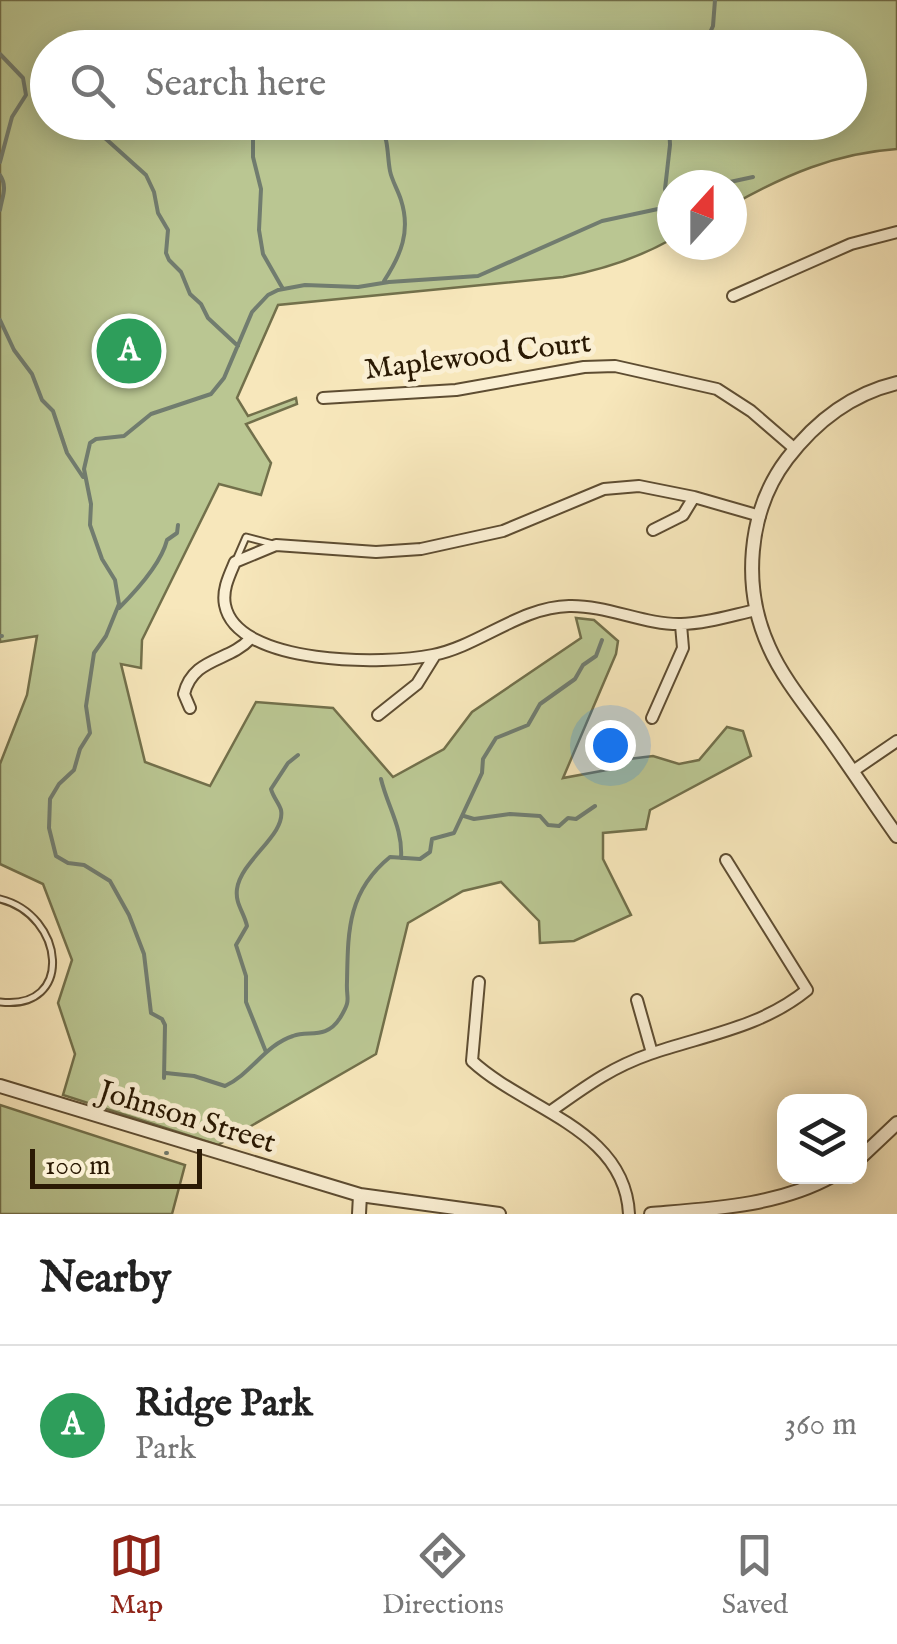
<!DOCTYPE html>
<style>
body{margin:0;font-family:"IM FELL English",serif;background:#f2f2f2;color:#222}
.controls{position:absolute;right:30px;bottom:30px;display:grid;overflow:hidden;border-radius:20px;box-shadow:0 5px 25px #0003}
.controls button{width:90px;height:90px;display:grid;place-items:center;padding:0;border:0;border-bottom:2px solid #e0e0e0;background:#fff;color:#222;font:50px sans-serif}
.compass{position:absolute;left:657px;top:170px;width:90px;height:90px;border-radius:50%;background:#fff;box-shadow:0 5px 25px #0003;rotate:21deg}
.scale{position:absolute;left:30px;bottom:25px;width:172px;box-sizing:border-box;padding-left:10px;border:5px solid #2b1a04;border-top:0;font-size:28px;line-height:35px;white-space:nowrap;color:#2b1a04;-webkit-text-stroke:8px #faefd3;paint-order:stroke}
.you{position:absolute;left:610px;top:745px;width:35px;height:35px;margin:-25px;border:8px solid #fff;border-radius:50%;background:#1a73e8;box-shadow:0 0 0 15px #1a73e833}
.badge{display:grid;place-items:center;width:65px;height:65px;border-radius:50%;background:#8f2418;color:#fff;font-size:32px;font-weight:700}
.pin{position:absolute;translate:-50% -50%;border:5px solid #fff;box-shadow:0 2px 10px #0006}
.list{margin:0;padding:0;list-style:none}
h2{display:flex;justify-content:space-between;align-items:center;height:130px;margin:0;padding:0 40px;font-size:42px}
h2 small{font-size:32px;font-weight:400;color:#767676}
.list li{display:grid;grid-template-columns:65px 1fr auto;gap:30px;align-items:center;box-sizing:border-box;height:160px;padding:0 40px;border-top:2px solid #e0e0e0}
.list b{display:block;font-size:38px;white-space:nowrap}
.list p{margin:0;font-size:32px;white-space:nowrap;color:#767676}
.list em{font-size:32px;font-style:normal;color:#767676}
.icon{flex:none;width:55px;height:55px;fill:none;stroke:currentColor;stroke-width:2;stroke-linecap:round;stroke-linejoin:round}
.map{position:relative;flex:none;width:897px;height:1214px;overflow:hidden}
.search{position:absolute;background:#fff;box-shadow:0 5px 25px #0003;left:30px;right:30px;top:30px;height:110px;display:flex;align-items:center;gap:25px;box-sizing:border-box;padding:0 35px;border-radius:55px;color:#767676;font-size:38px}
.sheet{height:290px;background:#fff}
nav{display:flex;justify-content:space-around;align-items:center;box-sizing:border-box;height:140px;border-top:2px solid #e0e0e0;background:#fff;font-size:28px;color:#767676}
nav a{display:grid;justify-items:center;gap:5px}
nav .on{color:#8f2418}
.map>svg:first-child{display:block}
.green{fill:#bac692;stroke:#72704b;stroke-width:2.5;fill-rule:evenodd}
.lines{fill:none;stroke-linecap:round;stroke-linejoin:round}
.stream{stroke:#717c6f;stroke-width:4}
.service-casing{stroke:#5e4d32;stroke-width:9}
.minor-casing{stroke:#5e4d32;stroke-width:14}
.tertiary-casing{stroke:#5e4d32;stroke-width:16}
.service{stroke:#faefd3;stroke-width:5}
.minor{stroke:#faefd3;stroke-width:10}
.tertiary{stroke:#faefd3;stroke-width:12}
.labels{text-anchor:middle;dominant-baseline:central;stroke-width:10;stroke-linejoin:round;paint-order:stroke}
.street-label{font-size:30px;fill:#2b1a04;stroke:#faefd3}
</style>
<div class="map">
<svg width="897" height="1214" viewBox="0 0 897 1214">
<rect width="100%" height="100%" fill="#f7e7bb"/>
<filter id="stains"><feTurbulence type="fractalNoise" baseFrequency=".002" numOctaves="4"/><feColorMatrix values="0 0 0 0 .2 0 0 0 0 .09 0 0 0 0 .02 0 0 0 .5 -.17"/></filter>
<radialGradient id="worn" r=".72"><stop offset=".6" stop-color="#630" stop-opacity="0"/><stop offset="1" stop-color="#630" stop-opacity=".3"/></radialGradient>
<!-- green -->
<path class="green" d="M0,0H897V149C836,153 785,175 732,205V185H672V239C638,258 602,270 563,277L278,305L237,398L248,416L296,398L297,404L246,424L271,463L261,495L219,484L142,640L141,668L121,664L145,762L210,786L256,702L333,708L393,777L444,749L472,712L581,638L576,618L594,620L618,641L616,654L563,778L612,769L629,759L653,756L679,764L699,760L727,727L743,731L751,756L650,810L646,829L603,833V859L631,915L574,941L540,943L539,921L501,882L463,891L408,923L376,1054L218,1145L63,1095L75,1054L58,1003L72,960L43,884L0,864V764L27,695L37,636L0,642ZM48,48H850V122H48Z
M0,1105L185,1165L172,1214H0Z"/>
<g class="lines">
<!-- stream -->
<path class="stream" d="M703,48L713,26L715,0
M0,54L23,78L26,95L12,117L0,162
M42,55L41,72L48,90
M72,122L106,139L146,175L154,192L158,213L168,230L166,253L169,260L181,272L190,294L201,304L208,318L238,346
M253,122V157L261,189L259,230L263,254L283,289
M669,122L670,145L665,189L671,207
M381,126C389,142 387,155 390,171C392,181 398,190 401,200C411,231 401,255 384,281
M0,175C8,187 2,197 0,210
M716,185L753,177
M0,320L14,350L32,374L42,400L53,411L67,453L83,477
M119,608C137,590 161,564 167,540L177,533L178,525
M0,636H2
M381,779C388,808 403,828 401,858
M464,816L474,819L510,814L540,816L548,825L559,826L568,818L576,819L595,806
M266,1052L246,1002V976L236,945L247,926C244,912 235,904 237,889C241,860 286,835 281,810C279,803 273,797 271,789L288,763L298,755
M166,1073L194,1076L225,1086C251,1074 265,1045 293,1036C309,1030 326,1040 340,1018C352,998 346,1001 347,982C348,932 347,892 390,857L420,859L430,852L432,839L454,833L482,773L483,759L496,738L528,725L540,704L575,679L583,665L596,656L602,640
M164,1078L165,1025L162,1019L151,1013L144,954L129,915L110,881L84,865L68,863L56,856L49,828L50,799L59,784L74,770L80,749L90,733L86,706L94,653L106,636L119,604L115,580L102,559L90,525L91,504L84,469L90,443L96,439L124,436L151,414L211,394L224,378L252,312L268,295L278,290L305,285L358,287L389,282L478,276L602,221L672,206
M166,1153H167"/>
<defs>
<path id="service" d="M236,560L246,537L273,544
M0,899C65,915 75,1011 0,1002"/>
<path id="minor" d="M733,296L851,244L897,232
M323,398L456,390L584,367L615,366L717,389L751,411L795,449
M653,530L683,515L694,497
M756,610C733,615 705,624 681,624C645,625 607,605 569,606C520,607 479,646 433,655C386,665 237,666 225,605C222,590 229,576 235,562L276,545L376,552L421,549L503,531L604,489L639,486L694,497L760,516
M190,708L184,694C193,657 229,662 250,639
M378,715L417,684L435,655
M652,718L683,648L681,625
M853,771L897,741
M479,982L472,1061C525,1110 625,1129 629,1214
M637,1000L652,1053
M551,1111C585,1087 610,1068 650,1054C705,1035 760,1028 807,990L726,860"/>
<path id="tertiary" d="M897,383C851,394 815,422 787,459C747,512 742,588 769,647C784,681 811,712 832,742C854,773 875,805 897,836
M0,1086L360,1195L499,1214
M860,1158L897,1123
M359,1214L360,1195
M651,1214C711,1209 778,1206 832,1176"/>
</defs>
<!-- service casing -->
<use href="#service" class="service-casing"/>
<!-- minor casing -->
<use href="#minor" class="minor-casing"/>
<!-- tertiary casing -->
<use href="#tertiary" class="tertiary-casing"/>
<!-- service -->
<use href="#service" class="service"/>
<!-- minor -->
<use href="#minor" class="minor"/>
<!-- tertiary -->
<use href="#tertiary" class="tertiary"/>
</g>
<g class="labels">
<!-- street labels -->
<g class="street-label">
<text transform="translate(478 357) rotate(-7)">Maplewood Court</text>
<text transform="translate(187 1118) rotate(17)">Johnson Street</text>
</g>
</g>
<rect width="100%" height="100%" filter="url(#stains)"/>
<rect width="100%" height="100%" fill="url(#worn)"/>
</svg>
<div class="controls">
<button><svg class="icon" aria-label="layers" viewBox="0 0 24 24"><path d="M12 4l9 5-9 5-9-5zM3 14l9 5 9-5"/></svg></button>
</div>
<svg class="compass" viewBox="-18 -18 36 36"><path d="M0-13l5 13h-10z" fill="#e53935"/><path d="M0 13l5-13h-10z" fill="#767676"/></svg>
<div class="scale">100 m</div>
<div class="you"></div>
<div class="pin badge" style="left:129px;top:351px;background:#2e9e5b">A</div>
<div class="search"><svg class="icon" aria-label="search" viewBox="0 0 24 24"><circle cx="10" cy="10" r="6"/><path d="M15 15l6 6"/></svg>Search here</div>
</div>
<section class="sheet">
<h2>Nearby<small></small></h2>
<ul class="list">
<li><span class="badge" style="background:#2e9e5b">A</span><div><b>Ridge Park</b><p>Park</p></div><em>360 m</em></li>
</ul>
</section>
<nav>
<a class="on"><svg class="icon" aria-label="map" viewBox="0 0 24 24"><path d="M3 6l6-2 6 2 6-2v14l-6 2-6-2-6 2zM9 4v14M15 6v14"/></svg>Map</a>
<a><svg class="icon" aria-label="directions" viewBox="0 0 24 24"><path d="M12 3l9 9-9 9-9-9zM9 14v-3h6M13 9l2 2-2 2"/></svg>Directions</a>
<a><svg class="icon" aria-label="saved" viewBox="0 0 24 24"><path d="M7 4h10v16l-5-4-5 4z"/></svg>Saved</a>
</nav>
